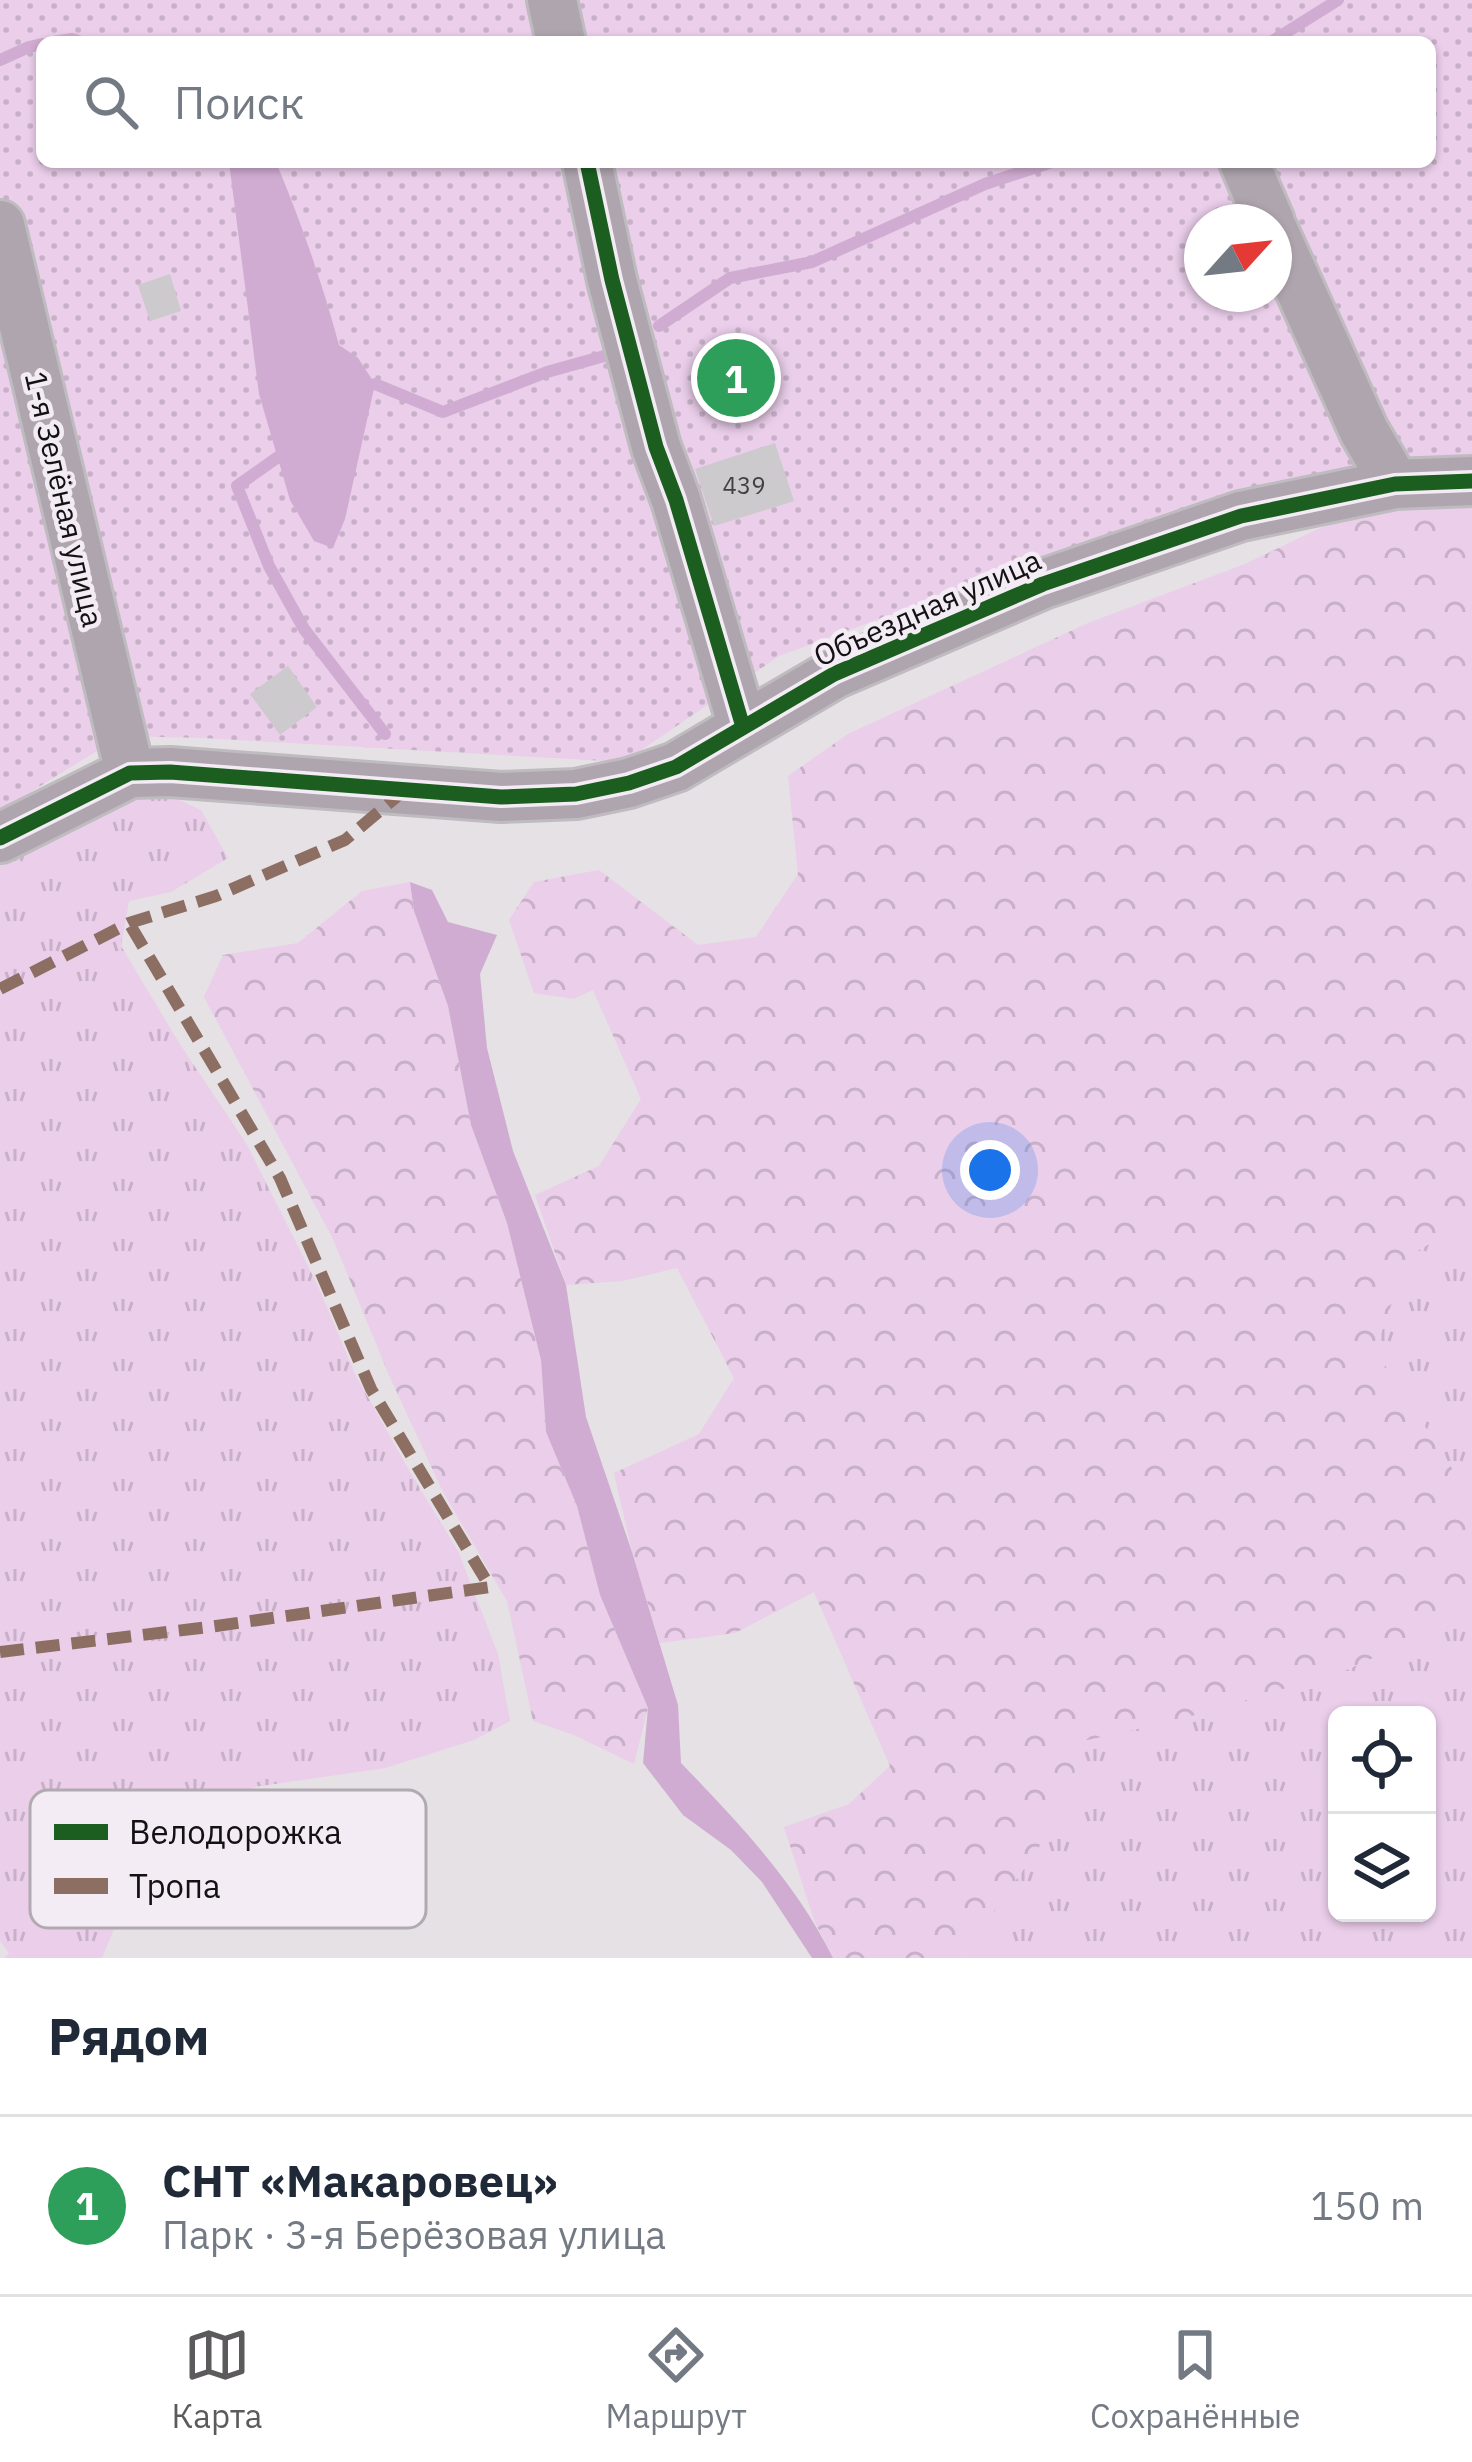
<!DOCTYPE html>
<html lang="ru">
<meta charset="utf-8">
<style>
body{margin:0;font-family:"IBM Plex Sans",sans-serif;background:#f2f2f3;color:#1f2937}
.controls{position:absolute;right:36px;bottom:36px;display:grid;overflow:hidden;border-radius:18px;box-shadow:0 3px 9px #0004}
.controls button{width:108px;height:108px;display:grid;place-items:center;padding:0;border:0;border-bottom:3px solid #e0e1e3;background:#fff;color:#1f2937;font:60px sans-serif}
.compass{position:absolute;left:1184px;top:204px;width:108px;height:108px;border-radius:50%;background:#fff;box-shadow:0 3px 9px #0004;rotate:63deg}
.you{position:absolute;left:990px;top:1170px;width:42px;height:42px;margin:-30px;border:9px solid #fff;border-radius:50%;background:#1a73e8;box-shadow:0 0 0 18px #1a73e833}
.badge{display:grid;place-items:center;width:78px;height:78px;border-radius:50%;background:#5d5a5d;color:#fff;font-size:39px;font-weight:700}
.pin{position:absolute;translate:-50% -50%;border:6px solid #fff;box-shadow:0 3px 12px #0006}
.list{margin:0;padding:0;list-style:none}
h2{display:flex;justify-content:space-between;align-items:center;height:156px;margin:0;padding:0 48px;font-size:51px}
h2 small{font-size:39px;font-weight:400;color:#747a83}
.list li{display:grid;grid-template-columns:78px 1fr auto;gap:36px;align-items:center;box-sizing:border-box;height:180px;padding:0 48px;border-top:3px solid #e0e1e3}
.list b{display:block;font-size:45px;white-space:nowrap}
.list p{margin:0;font-size:39px;white-space:nowrap;color:#747a83}
.list em{font-size:39px;font-style:normal;color:#747a83}
.icon{flex:none;width:66px;height:66px;fill:none;stroke:currentColor;stroke-width:2;stroke-linecap:round;stroke-linejoin:round}
.map{position:relative;flex:none;width:1472px;height:1958px;overflow:hidden}
.search{position:absolute;background:#fff;box-shadow:0 3px 9px #0004;left:36px;right:36px;top:36px;height:132px;display:flex;align-items:center;gap:30px;box-sizing:border-box;padding:0 42px;border-radius:18px;color:#747a83;font-size:45px}
.sheet{height:336px;background:#fff}
nav{display:flex;justify-content:space-around;align-items:center;box-sizing:border-box;height:168px;border-top:3px solid #e0e1e3;background:#fff;font-size:33px;color:#747a83}
nav a{display:grid;justify-items:center;gap:6px}
nav .on{color:#5d5a5d}
.map>svg:first-child{display:block}
.grass{fill:url(#grass-tufts);fill-rule:evenodd}
.forest{fill:url(#forest-crowns)}
.garden{fill:url(#garden-dots);fill-rule:evenodd}
.water{fill:#d1acd2}
.lines{fill:none;stroke-linecap:round;stroke-linejoin:round}
.stream{stroke:#d1acd2;stroke-width:12}
.building{fill:#cdcacd}
.minor-casing{stroke:#bfbcbf;stroke-width:54}
.minor{stroke:#afa5af;stroke-width:48}
.quiet{stroke:#8d6e63;stroke-width:12;stroke-dasharray:24 12;stroke-linecap:butt}
.cycleway-casing{stroke:#f4ecf4;stroke-width:22}
.cycleway{stroke:#1b5e20;stroke-width:15}
.labels{text-anchor:middle;dominant-baseline:central;stroke-width:9;stroke-linejoin:round;paint-order:stroke}
.number-label{font-size:24px;fill:#423f42}
.street-label{font-size:30px;fill:#141114;stroke:#f4ecf4}
.key{fill:#f4ecf4;stroke:#b1aab1;stroke-width:3}
.key-label{font-size:33px;fill:#141114}
</style>
<div class="map">
<svg width="1472" height="1958" viewBox="0 0 1472 1958">
<defs>
<pattern id="grass-tufts" width="24" height="20" patternUnits="userSpaceOnUse" patternTransform="scale(3)"><rect width="24" height="20" fill="#eaceea"/><path d="M3 7l-1-3M5 7V3M7 7l1-3M15 17l-1-3M17 17v-4M19 17l1-3" fill="none" stroke="#c8b0c8"/></pattern>
<pattern id="forest-crowns" width="20" height="18" patternUnits="userSpaceOnUse" patternTransform="scale(3)"><rect width="20" height="18" fill="#eaceea"/><path d="M2 6a3 3 0 1 1 6 0M12 15a3 3 0 1 1 6 0" fill="none" stroke="#c8b0c8"/></pattern>
<pattern id="garden-dots" width="8" height="8" patternUnits="userSpaceOnUse" patternTransform="scale(3)"><rect width="8" height="8" fill="#eaceea"/><path d="M2 2h.1M6 6h.1" fill="none" stroke="#c8b0c8" stroke-width="1.8" stroke-linecap="round"/></pattern>
</defs>
<rect width="100%" height="100%" fill="#e5e1e5"/>
<!-- grass -->
<path class="grass" d="M156,789L201,810L228,858L171,892L129,901L121,946L179,1043L246,1143L318,1286L356,1376L410,1472L458,1551L498,1654L510,1721L474,1740L385,1768L254,1787L186,1843L119,1917L102,1958H5L9,1953L0,1941V863L102,808Z
M1472,1218V1499L1375,1350L1409,1256Z
M1472,1613V1958H960L1036,1852L1075,1787L1074,1743L1178,1720L1344,1671ZM1337,1715H1427V1913H1337Z"/>
<!-- forest -->
<path class="forest" d="M1472,490V1218L1409,1256L1375,1350L1472,1499V1613L1344,1671L1178,1720L1074,1743L1075,1787L1036,1852L960,1958H833L814,1920L784,1827L849,1804L890,1766L814,1592L735,1633L660,1643L632,1552L614,1473L699,1434L734,1378L677,1268L622,1281L566,1285L535,1195L599,1166L641,1099L593,990L574,999L534,993L509,920L534,882L599,870L698,945L756,937L798,874L788,776L848,734L1088,623L1245,564L1394,493Z
M410,882L414,911L448,1006L471,1125L507,1223L541,1360L546,1432L577,1506L600,1595L648,1708L634,1764L574,1735L533,1721L507,1601L443,1492L388,1373L333,1239L204,997L223,955L298,943L362,891Z"/>
<!-- garden -->
<path class="garden" d="M0,0H1472V462L1174,510L779,656L624,762L203,738L121,736L0,811ZM42,42H1430V162H42ZM1202,222H1274V294H1202Z"/>
<!-- water -->
<path class="water" d="M229,162H276C301,222 322,282 339,345L358,358L375,384L345,519L333,548L314,541L290,500L259,394Z
M410,882L432,890L448,922L497,935L480,974L487,1048L513,1151L566,1285L586,1417L632,1552L678,1705L681,1763C738,1822 797,1884 833,1958H812L762,1882L731,1850L683,1815L643,1763L648,1708L600,1595L577,1506L546,1432L541,1360L507,1223L471,1125L448,1006L414,911Z"/>
<g class="lines">
<!-- stream -->
<path class="stream" d="M54,42L72,39L81,42
M1271,42L1338,0
M0,60L29,47L42,44
M659,326L730,278L812,262L985,184L1052,162
M375,384L443,412L547,372L608,355
M278,457L237,486L269,566L304,629L385,734"/>
</g>
<!-- building -->
<path class="building" d="M170,274L181,311L150,321L138,285Z
M775,443L794,501L714,526L695,469Z
M288,666L317,707L280,735L250,694Z"/>
<g class="lines">
<defs>
<path id="minor" d="M552,0L561,42
M587,162L612,280L656,447L676,500L743,727
M1244,162L1270,222
M0,225L130,773
M1274,232L1364,431L1395,484
M0,838L130,773L170,772L501,797L576,794L629,783L676,767L834,674L1043,584L1241,516L1395,484L1472,481"/>
</defs>
<!-- minor casing -->
<use href="#minor" class="minor-casing"/>
<!-- minor -->
<use href="#minor" class="minor"/>
<!-- quiet -->
<path class="quiet" d="M0,989L129,923L216,896L345,840L406,789
M0,1652L209,1627L490,1587L371,1389L280,1178L129,923"/>
<defs>
<path id="cycleway" d="M587,162L612,280L656,447L676,500L743,727
M0,838L130,773L170,772L501,797L576,794L629,783L676,767L834,674L1043,584L1241,516L1395,484L1472,481"/>
</defs>
<!-- cycleway casing -->
<use href="#cycleway" class="cycleway-casing"/>
<!-- cycleway -->
<use href="#cycleway" class="cycleway"/>
</g>
<g class="labels">
<!-- number labels -->
<g class="number-label">
<text x="744" y="485">439</text>
</g>
<!-- street labels -->
<g class="street-label">
<text transform="translate(65 499) rotate(77)">1-я Зелёная улица</text>
<text transform="translate(927 607) rotate(-24)">Объездная улица</text>
</g>
</g>
<!-- legend -->
<rect x="30" y="1790" width="396" height="138" rx="18" class="key"/>
<rect x="54" y="1824" width="54" height="16" fill="#1b5e20"/>
<rect x="54" y="1878" width="54" height="16" fill="#8d6e63"/>
<g class="key-label">
<text x="129" y="1844">Велодорожка</text>
<text x="129" y="1898">Тропа</text>
</g>
</svg>
<div class="controls">
<button><svg class="icon" aria-label="locate" viewBox="0 0 24 24"><circle cx="12" cy="12" r="6"/><path d="M12 2v4M12 18v4M2 12h4M18 12h4"/></svg></button>
<button><svg class="icon" aria-label="layers" viewBox="0 0 24 24"><path d="M12 4l9 5-9 5-9-5zM3 14l9 5 9-5"/></svg></button>
</div>
<svg class="compass" viewBox="-18 -18 36 36"><path d="M0-13l5 13h-10z" fill="#e53935"/><path d="M0 13l5-13h-10z" fill="#747a83"/></svg>
<div class="you"></div>
<div class="pin badge" style="left:736px;top:378px;background:#2e9e5b">1</div>
<div class="search"><svg class="icon" aria-label="search" viewBox="0 0 24 24"><circle cx="10" cy="10" r="6"/><path d="M15 15l6 6"/></svg>Поиск</div>
</div>
<section class="sheet">
<h2>Рядом<small></small></h2>
<ul class="list">
<li><span class="badge" style="background:#2e9e5b">1</span><div><b>СНТ «Макаровец»</b><p>Парк · 3-я Берёзовая улица</p></div><em>150 m</em></li>
</ul>
</section>
<nav>
<a class="on"><svg class="icon" aria-label="map" viewBox="0 0 24 24"><path d="M3 6l6-2 6 2 6-2v14l-6 2-6-2-6 2zM9 4v14M15 6v14"/></svg>Карта</a>
<a><svg class="icon" aria-label="directions" viewBox="0 0 24 24"><path d="M12 3l9 9-9 9-9-9zM9 14v-3h6M13 9l2 2-2 2"/></svg>Маршрут</a>
<a><svg class="icon" aria-label="saved" viewBox="0 0 24 24"><path d="M7 4h10v16l-5-4-5 4z"/></svg>Сохранённые</a>
</nav>
